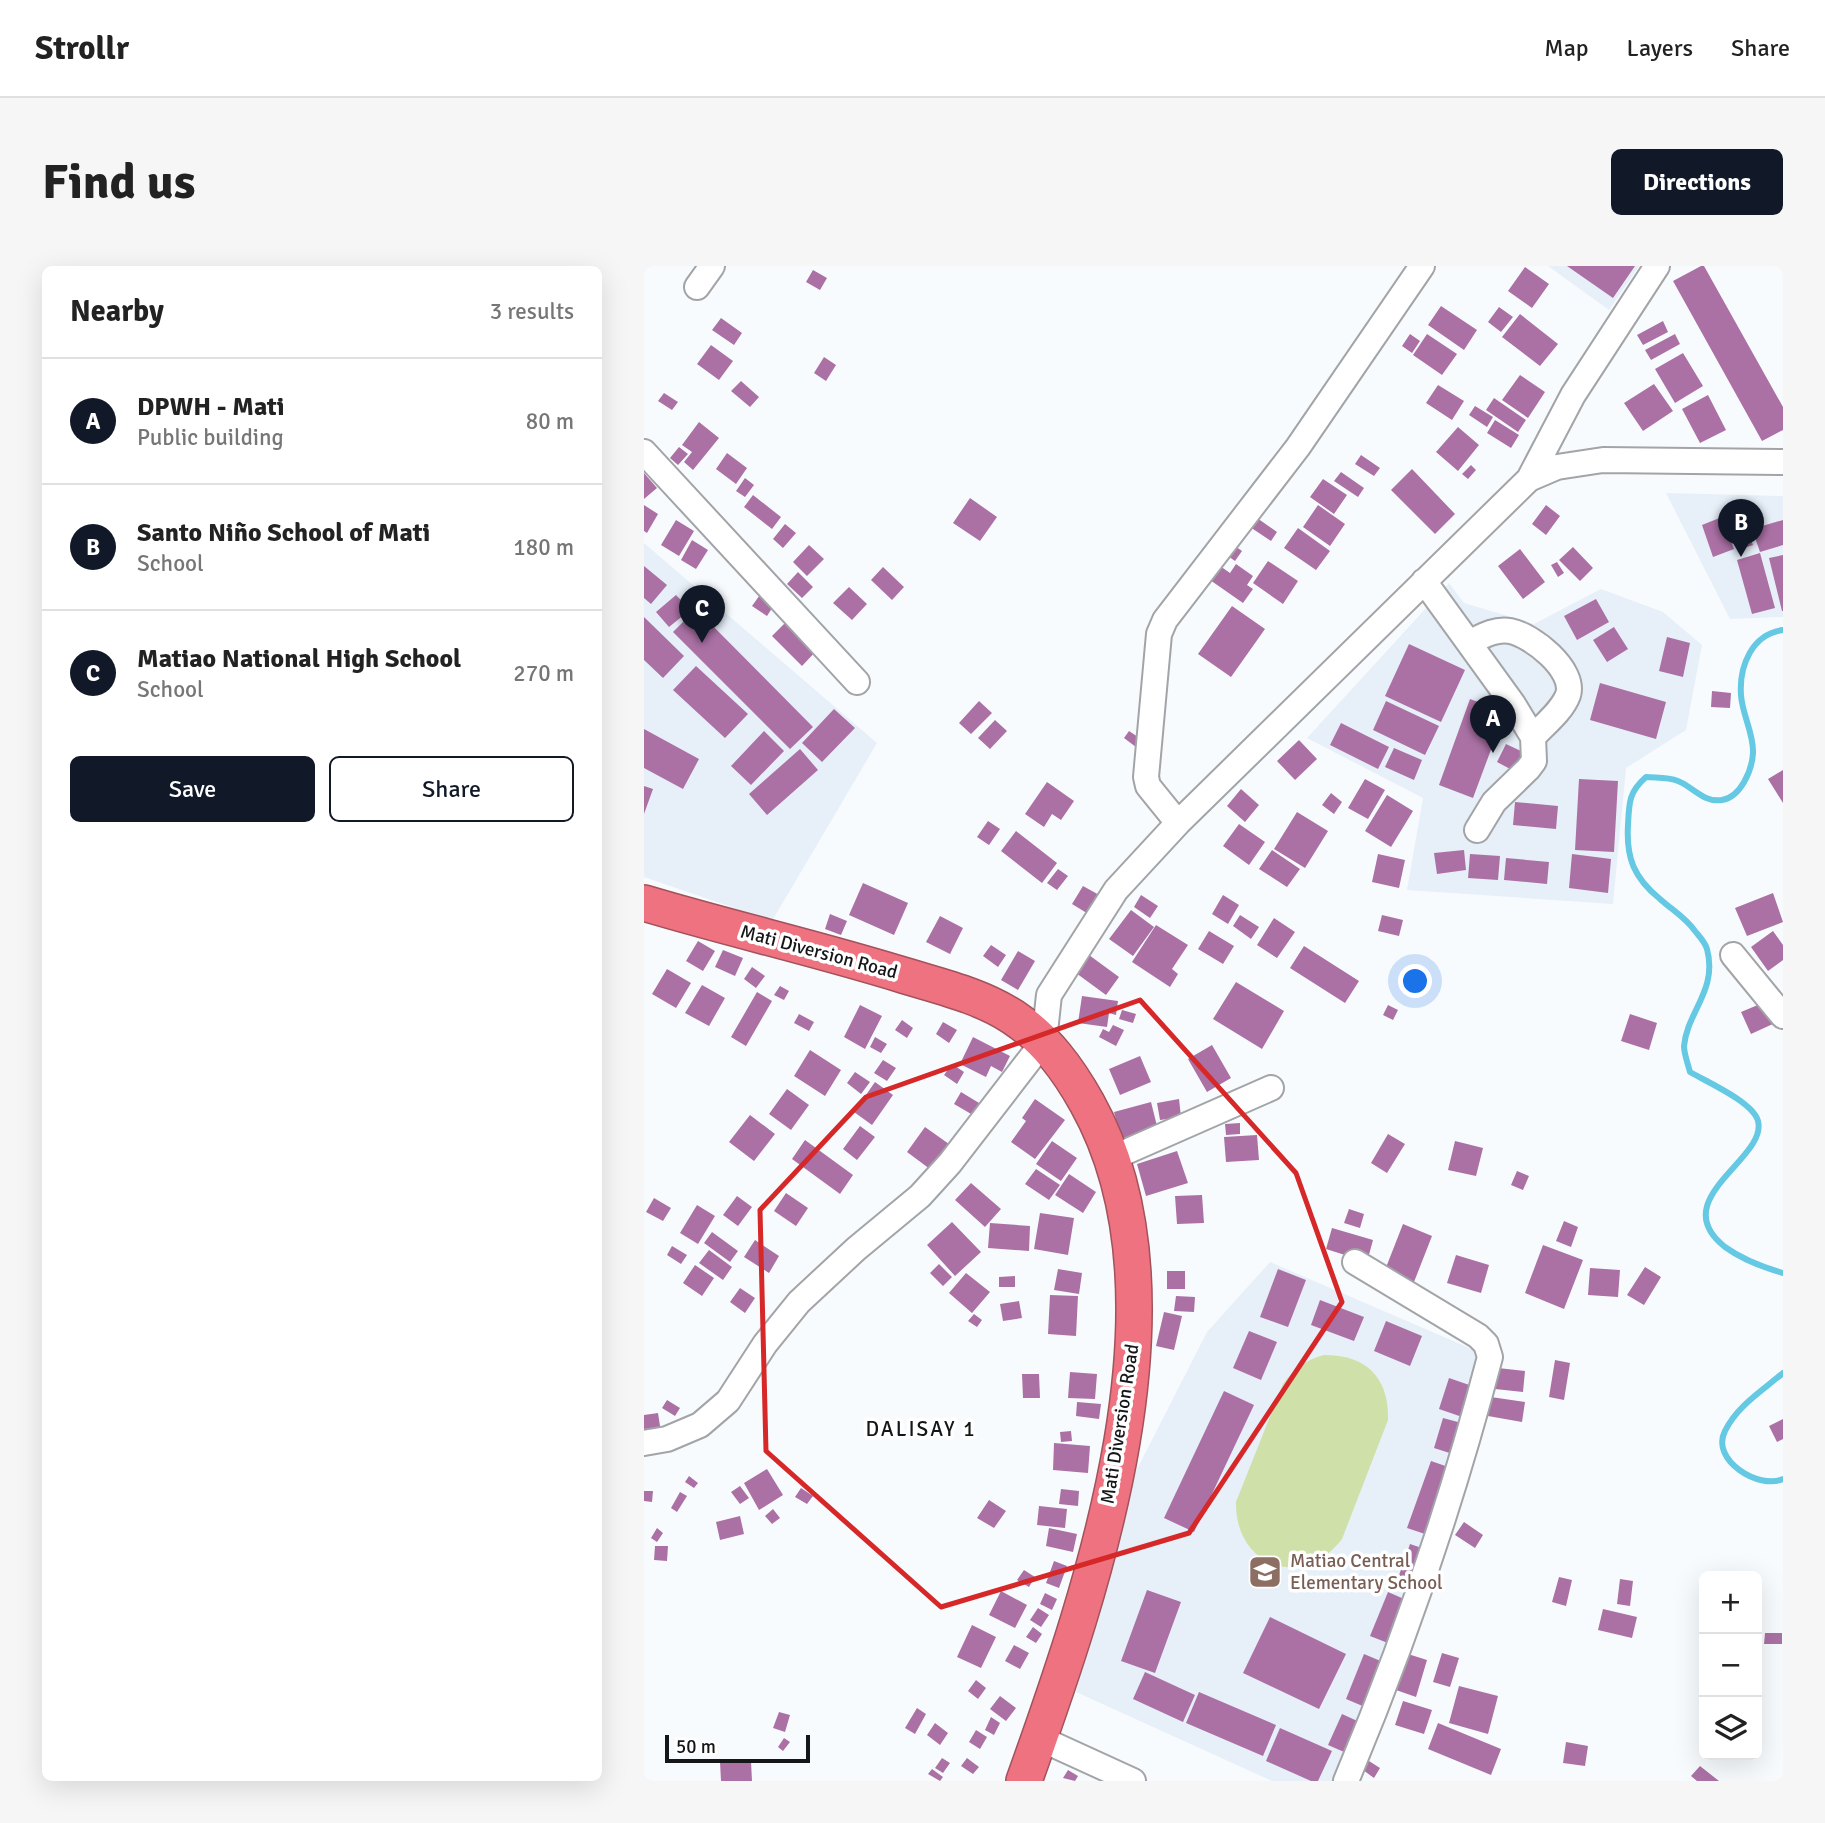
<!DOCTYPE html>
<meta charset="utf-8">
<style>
body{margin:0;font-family:Signika,sans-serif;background:#f6f6f6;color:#222}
.controls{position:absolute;right:21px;bottom:21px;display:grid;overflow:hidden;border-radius:10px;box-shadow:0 7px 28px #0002}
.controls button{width:63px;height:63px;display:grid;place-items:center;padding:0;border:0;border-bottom:2px solid #e0e0e0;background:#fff;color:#222;font:35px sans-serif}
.scale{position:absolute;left:21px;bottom:18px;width:145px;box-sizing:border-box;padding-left:7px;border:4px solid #151617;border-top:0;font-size:19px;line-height:24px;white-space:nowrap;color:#151617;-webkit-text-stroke:5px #fff;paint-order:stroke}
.you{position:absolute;left:772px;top:716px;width:24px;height:24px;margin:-18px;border:5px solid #fff;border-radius:50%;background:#1a73e8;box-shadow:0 0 0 10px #1a73e833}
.badge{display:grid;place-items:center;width:46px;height:46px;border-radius:50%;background:#111827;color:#fff;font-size:23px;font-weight:700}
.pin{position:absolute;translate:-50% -58px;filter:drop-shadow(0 2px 4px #0008)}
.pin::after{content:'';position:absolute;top:37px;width:24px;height:21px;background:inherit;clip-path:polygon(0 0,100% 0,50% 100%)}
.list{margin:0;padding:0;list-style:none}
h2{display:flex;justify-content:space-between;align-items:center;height:91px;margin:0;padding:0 28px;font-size:30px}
h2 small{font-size:23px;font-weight:400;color:#767676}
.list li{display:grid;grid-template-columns:46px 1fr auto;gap:21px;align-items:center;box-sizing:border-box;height:126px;padding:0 28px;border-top:2px solid #e0e0e0}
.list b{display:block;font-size:26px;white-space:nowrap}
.list p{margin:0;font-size:23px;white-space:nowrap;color:#767676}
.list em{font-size:23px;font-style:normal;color:#767676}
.actions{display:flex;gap:14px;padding:21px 28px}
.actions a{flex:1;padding:16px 0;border:2px solid #111827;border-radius:10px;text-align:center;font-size:24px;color:#111827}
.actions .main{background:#111827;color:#fff}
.icon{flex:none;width:38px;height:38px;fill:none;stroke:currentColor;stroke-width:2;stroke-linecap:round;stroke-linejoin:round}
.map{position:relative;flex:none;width:1139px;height:1515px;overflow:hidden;border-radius:10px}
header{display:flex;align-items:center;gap:42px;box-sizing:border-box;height:98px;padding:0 35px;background:#fff;border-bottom:2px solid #e0e0e0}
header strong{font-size:33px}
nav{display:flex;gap:38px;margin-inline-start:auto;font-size:24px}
.intro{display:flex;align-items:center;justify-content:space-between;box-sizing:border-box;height:168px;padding:0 42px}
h1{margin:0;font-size:49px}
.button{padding:18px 32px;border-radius:10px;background:#111827;color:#fff;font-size:24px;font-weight:700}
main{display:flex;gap:42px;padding:0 42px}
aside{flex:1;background:#fff;border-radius:10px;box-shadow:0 7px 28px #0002}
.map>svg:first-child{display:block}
.built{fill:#e7eff8}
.green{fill:#d0e0a9}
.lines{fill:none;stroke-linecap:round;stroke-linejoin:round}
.stream{stroke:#65c9e4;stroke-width:6}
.building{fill:#ab71a5}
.minor-casing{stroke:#a2a4a7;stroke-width:28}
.highway-casing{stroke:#a2525b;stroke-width:38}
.minor{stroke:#fff;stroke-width:24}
.highway{stroke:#ee727f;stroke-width:35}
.marked{fill:none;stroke:#d62828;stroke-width:5;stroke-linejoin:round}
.labels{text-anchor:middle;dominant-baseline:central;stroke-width:7;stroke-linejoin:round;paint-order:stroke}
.street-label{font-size:19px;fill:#151617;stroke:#fff}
.education-label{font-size:19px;fill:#785e54;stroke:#fff;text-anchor:start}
.neighbourhood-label{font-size:21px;letter-spacing:2px;fill:#151617;stroke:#fff}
</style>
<header>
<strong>Strollr</strong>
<nav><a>Map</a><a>Layers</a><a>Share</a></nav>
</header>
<div class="intro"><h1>Find us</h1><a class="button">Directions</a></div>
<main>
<aside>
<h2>Nearby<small>3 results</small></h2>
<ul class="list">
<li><span class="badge">A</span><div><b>DPWH - Mati</b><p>Public building</p></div><em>80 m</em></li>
<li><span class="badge">B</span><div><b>Santo Niño School of Mati</b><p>School</p></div><em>180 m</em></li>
<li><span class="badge">C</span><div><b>Matiao National High School</b><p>School</p></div><em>270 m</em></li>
</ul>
<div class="actions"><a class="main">Save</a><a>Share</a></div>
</aside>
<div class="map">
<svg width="1139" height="1515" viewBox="0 0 1139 1515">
<rect width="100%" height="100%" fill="#f8fbfe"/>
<!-- built -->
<path class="built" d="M904,0H995L965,44Z
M1022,227L1139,230V351L1086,353Z
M0,277L233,477L128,655L0,611Z
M805,317L820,337L890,358L957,323L1019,346L1058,379L1042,464L982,502L969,638L763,624L779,532L663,472Z
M626,996L844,1090L701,1515H628L432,1426L488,1213L563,1066Z"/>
<!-- green -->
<path class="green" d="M680,1089C723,1089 745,1112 744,1154L698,1273C658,1325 591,1301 592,1236L639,1118C651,1102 661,1094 680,1089Z"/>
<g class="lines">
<!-- stream -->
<path class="stream" d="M1139,364C1108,368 1095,400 1097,429C1098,448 1110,468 1109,487C1108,504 1097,531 1078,534C1060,537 1049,521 1034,515C1024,511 1013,512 1002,511C985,526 985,536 984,559C982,592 990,612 1016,633C1028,644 1041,651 1051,665C1055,670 1061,676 1063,683C1074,724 1043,746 1040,780C1040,788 1044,798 1046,806C1063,816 1109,836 1114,855C1124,893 1020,933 1081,981C1099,994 1118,1001 1139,1007
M1139,1107C1119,1124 1093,1140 1081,1165C1066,1194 1115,1224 1139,1213"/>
</g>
<!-- building -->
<path class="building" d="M923,0H991L969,32Z
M1057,0H1060L1139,141V164L1118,175L1029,15Z
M881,1L905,18L888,42L864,25Z
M169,4L183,12L176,24L162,16Z
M797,40L833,64L820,84L784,59Z
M855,41L869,51L857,66L844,56Z
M876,48L914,78L896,100L858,71Z
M77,52L98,67L90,79L68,64Z
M1019,55L1024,66L999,79L993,69Z
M766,68L776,75L768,87L758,80Z
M783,68L813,88L798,109L769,89Z
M1031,68L1036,78L1007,94L1001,84Z
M67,79L89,95L75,114L53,98Z
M1039,87L1059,120L1031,137L1011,103Z
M180,91L192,99L182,115L170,107Z
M876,109L901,126L884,152L858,134Z
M97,115L115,131L106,141L87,125Z
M1010,118L1029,145L999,165L980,137Z
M794,119L820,135L808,154L782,137Z
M20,127L34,136L28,144L14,135Z
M1064,129L1082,164L1056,177L1038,143Z
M850,132L882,154L874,166L842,144Z
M831,140L849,151L843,161L825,149Z
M851,154L875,169L867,182L843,167Z
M55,156L75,172L49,204L40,196L48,186L38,179Z
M814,161L835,179L814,205L792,186Z
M35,181L44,188L34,199L26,192Z
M83,187L103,202L92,218L72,203Z
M717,189L736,202L730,210L711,198Z
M827,199L832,204L824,213L818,208Z
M768,203L811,248L791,268L747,224Z
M697,206L720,222L714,231L690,215Z
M0,207L13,222L0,233Z
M101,212L110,219L101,231L92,225Z
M679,213L703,229L690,248L666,231Z
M109,229L137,251L128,263L100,241Z
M326,232L353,251L336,275L309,257Z
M0,239L14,248L3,267L0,265Z
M674,239L701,258L686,280L659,261Z
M902,239L916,250L902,269L888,258Z
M1078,251L1090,283L1069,291L1058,259Z
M613,252L633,266L627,275L606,261Z
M32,254L50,265L35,290L17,279Z
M1139,254V279L1116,286L1108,263Z
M1100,255L1109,279L1097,283L1088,259Z
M141,258L152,267L139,282L129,273Z
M654,262L686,285L672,304L640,282Z
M48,274L64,284L52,303L37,294Z
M588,278L598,285L591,295L581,288Z
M165,279L180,293L163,310L149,296Z
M929,281L949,302L936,315L915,294Z
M876,283L901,316L879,333L854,300Z
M1116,287L1131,342L1108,348L1093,294Z
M1139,289V345H1138L1125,292Z
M624,295L654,315L639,338L609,317Z
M913,296L920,307L914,311L907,299Z
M592,298L609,310L603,319L609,323L599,337L566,314L576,300L586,307Z
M0,300L23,319L7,338L0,332Z
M239,301L260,321L248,334L227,314Z
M154,306L169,321L158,332L143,318Z
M205,321L223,338L208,354L189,337Z
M118,326L132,336L123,350L108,340Z
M32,329L46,344L25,361L12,346Z
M952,333L965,356L933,374L920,350Z
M588,340L621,363L587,411L554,388Z
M52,343L169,461L146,483L29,366Z
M0,351L40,390L19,412L0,394Z
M144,354L174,383L158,400L128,370Z
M970,361L984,383L963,396L949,374Z
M1023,371L1046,377L1039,411L1015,405Z
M765,378L821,404L797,456L741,430Z
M52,400L104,448L81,472L29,424Z
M956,417L1022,436L1012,473L946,454Z
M1068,425L1087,427L1086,442L1067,441Z
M826,433L861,446L829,532L795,519Z
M335,435L348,447L327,468L315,457Z
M742,435L795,460L781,489L729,464Z
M190,443L211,462L178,496L158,477Z
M351,454L363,465L346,483L334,472Z
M697,457L745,481L734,503L686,479Z
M0,463L55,493L39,523L0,502Z
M120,465L140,485L107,519L87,500Z
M485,465L497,473L492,481L480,472Z
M655,474L673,493L651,514L633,495Z
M862,478L879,486L870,505L853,496Z
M750,482L778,494L770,514L741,501Z
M156,483L174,504L123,549L105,528Z
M1139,504V537L1124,513Z
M721,513L741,524L724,553L704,542Z
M935,513L974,515L970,586L931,584Z
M403,516L430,535L417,554L408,548L400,561L381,548Z
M0,520L9,523L0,548Z
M597,523L615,539L601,556L583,540Z
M687,527L698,536L690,548L678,539Z
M743,529L769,545L747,581L721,565Z
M871,536L914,540L912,563L869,559Z
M653,546L684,565L661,602L630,583Z
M344,555L356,563L345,579L333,571Z
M595,558L621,576L605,599L579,580Z
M372,565L413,597L398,617L357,585Z
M628,584L656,603L643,621L615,603Z
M820,584L822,604L793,608L790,587Z
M734,588L761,594L755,622L728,616Z
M826,588L856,590L854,614L824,612Z
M928,588L967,593L964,627L925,622Z
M862,592L905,596L903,618L860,614Z
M414,603L424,610L413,624L403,617Z
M219,617L264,637L250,669L205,649Z
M439,620L457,630L446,649L428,638Z
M1129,627L1139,656L1103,670L1091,642Z
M497,629L514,640L506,652L490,641Z
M579,629L595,639L584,658L568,648Z
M487,644L510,661L489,690L465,673Z
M186,648L203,655L197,669L181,663Z
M596,649L615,661L607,673L589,660Z
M738,649L759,654L755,670L734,665Z
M296,650L319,662L306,688L282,676Z
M630,652L651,666L633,692L613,679Z
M512,659L544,679L528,703L534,708L526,721L488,696Z
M565,665L590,680L579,698L554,683Z
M1129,665L1139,679V694L1124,705L1107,681Z
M54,675L71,685L59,705L42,695Z
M347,679L362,689L354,701L339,690Z
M660,680L715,715L701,737L646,702Z
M79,684L99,692L91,710L71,701Z
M374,685L391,695L374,724L357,714Z
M445,689L475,711L462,729L432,707Z
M108,701L121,710L112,722L100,713Z
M23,703L47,717L32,742L8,728Z
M592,716L640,745L618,783L569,753Z
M58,719L81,732L65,760L41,747Z
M136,720L145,725L140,734L130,729Z
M113,726L128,735L102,780L87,771Z
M438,730L474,735L472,749L465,747L463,761L434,757Z
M1121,736L1131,757L1107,768L1097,746Z
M216,739L238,750L221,783L200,771Z
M744,739L754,744L749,754L739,749Z
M478,744L492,748L489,757L475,753Z
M155,748L170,756L165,765L150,757Z
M986,748L1013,757L1005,784L977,775Z
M258,754L269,762L263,772L251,764Z
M299,756L313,764L305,777L292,768Z
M469,759L480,764L472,780L455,771L459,763L465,766Z
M231,771L243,778L237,787L226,781Z
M329,771L366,790L358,806L347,800L342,811L316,798Z
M568,779L587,812L563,826L544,793Z
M166,784L197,804L181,830L150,810Z
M496,790L507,816L476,829L465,803Z
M239,794L252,802L243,815L230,807Z
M308,798L320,806L313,818L300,809Z
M211,806L226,816L217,828L203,817Z
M231,816L249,829L228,859L210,846Z
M143,823L165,839L147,864L125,848Z
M317,826L340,840L334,852L310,838Z
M391,833L421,854L391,893L367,876L382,855L378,852Z
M535,833L537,851L516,854L513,837Z
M507,836L514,864L477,873L470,846Z
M106,849L131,868L110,895L85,876Z
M596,857V868L582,869L581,858Z
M216,860L231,871L213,894L199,883Z
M281,861L312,883L294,909L263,886Z
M744,868L761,878L743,907L727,897Z
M613,869L615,894L582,896L580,871Z
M161,874L209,909L196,928L148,893Z
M408,875L433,892L417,915L392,898Z
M811,875L839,882L832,910L804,904Z
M533,885L544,917L502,930L493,898Z
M392,903L416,919L405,934L381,918Z
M873,905L885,910L879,924L867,919Z
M425,908L452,926L439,947L411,929Z
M327,917L357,943L341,961L311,934Z
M142,927L164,942L152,960L130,945Z
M558,929L560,957L533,958L531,930Z
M93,930L108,941L94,960L79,949Z
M10,932L27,942L19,955L2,946Z
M53,939L71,950L54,978L36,967Z
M705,943L720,948L716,962L700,957Z
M396,947L430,952L424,989L390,983Z
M920,955L934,961L927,981L912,975Z
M308,956L337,986L311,1010L283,979Z
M346,957L386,960L385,985L344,982Z
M759,958L788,970L770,1016L741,1004Z
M688,962L729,974L723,996L682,983Z
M68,966L94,985L86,996L60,977Z
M111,974L135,990L125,1007L100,991Z
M899,979L939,994L920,1043L881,1027Z
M28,980L43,989L37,998L23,989Z
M65,984L88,1001L79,1014L55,997Z
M812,989L845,999L837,1027L803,1017Z
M295,998L308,1011L299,1020L286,1007Z
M51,999L70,1012L58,1030L39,1017Z
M1001,1001L1017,1011L1000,1039L983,1029Z
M946,1002L976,1004L974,1031L944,1029Z
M414,1003L438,1007L435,1028L410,1024Z
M634,1003L662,1014L644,1061L616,1051Z
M523,1005H541V1023H523Z
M322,1007L346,1026L328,1047L305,1027Z
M371,1010V1021H355V1011Z
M96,1022L111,1032L101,1047L86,1036Z
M406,1029L434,1030L432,1070L404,1068Z
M532,1030L551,1031L550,1046L530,1045Z
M676,1034L720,1051L710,1075L667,1059Z
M375,1035L378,1052L359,1055L356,1038Z
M520,1046L538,1050L530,1084L512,1080Z
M330,1048L338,1054L333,1061L324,1055Z
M742,1055L778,1070L766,1100L730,1085Z
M605,1065L633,1076L617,1114L589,1102Z
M911,1094L926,1097L920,1134L905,1131Z
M854,1102L881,1105L879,1126L851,1123Z
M426,1106L453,1108L451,1133L424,1132Z
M378,1108H395L396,1132H379Z
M805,1112L834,1122L824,1153L795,1143Z
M580,1125L610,1139L550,1266L520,1252Z
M847,1131L881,1136L878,1156L844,1150Z
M23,1134L36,1142L31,1150L18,1142Z
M433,1136L457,1138L455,1153L432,1150Z
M14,1147L18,1173L0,1176V1149Z
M799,1152L825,1159L815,1190L790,1182Z
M1139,1153V1173L1133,1176L1125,1160Z
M427,1165L428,1175L417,1176L416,1166Z
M410,1177L446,1180L444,1207L409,1204Z
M787,1195L813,1204L790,1271L763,1262Z
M123,1203L139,1229L115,1244L100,1217Z
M45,1210L54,1217L50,1222L41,1216Z
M96,1220L105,1232L96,1238L87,1226Z
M157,1222L169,1230L163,1238L151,1231Z
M417,1223L435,1225L434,1240L415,1238Z
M0,1225H9L8,1236L0,1235Z
M36,1226L43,1230L33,1246L27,1242Z
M345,1234L362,1245L350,1262L333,1252Z
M395,1240L423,1243L421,1262L393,1259Z
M129,1243L136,1252L128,1258L121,1250Z
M96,1250L100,1268L76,1274L72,1256Z
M820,1256L839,1269L831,1282L811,1269Z
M13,1262L19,1267L13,1276L7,1272Z
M405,1262L433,1268L429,1286L402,1280Z
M766,1278L787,1285L774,1323L753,1315Z
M11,1280H24L23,1295L10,1294Z
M410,1295L423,1300L415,1322L402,1317Z
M380,1304L391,1311L385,1321L373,1314Z
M915,1311L928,1314L922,1340L908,1336Z
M976,1313L989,1315L986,1340L973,1338Z
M503,1324L537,1336L511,1407L477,1395Z
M357,1325L383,1339L371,1362L345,1349Z
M744,1326L767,1336L749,1379L726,1370Z
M401,1327L413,1333L408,1344L396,1338Z
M394,1342L405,1349L397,1361L386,1354Z
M959,1343L993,1351L988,1372L954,1364Z
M626,1351L702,1388L675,1443L599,1407Z
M328,1359L352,1371L337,1402L313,1391Z
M389,1361L398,1368L392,1377L382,1371Z
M1121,1367H1138V1378H1120Z
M370,1379L385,1387L376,1403L361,1395Z
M798,1387L815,1392L806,1421L789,1416Z
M720,1388L746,1399L728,1444L702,1433Z
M764,1388L783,1394L772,1431L752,1424Z
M1113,1396H1117L1115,1426H1113Z
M501,1406L551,1429L539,1456L489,1433Z
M332,1414L342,1422L334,1433L324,1425Z
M815,1420L854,1430L844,1468L805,1457Z
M555,1426L632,1459L619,1490L542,1457Z
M356,1430L372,1442L362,1455L346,1443Z
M759,1435L788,1444L780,1468L751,1459Z
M273,1442L282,1448L271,1468L261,1462Z
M135,1446L146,1449L141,1466L129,1462Z
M698,1448L720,1458L707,1489L684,1479Z
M347,1451L356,1457L350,1469L341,1464Z
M291,1457L304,1467L296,1479L283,1469Z
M794,1457L857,1483L847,1509L784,1483Z
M636,1462L688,1485L674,1515H667L622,1495Z
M332,1464L343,1471L336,1483L325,1476Z
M140,1472L146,1476L139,1485L134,1481Z
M922,1476L944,1480L941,1500L919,1497Z
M298,1492L306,1497L299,1507L291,1502Z
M323,1492L335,1501L329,1508L317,1500Z
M107,1495L108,1515H77L76,1496Z
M725,1495L736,1502L730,1512L719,1504Z
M1056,1500L1075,1515H1053L1047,1510Z
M288,1503L299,1511L296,1515L284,1508Z
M424,1504L434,1510L431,1515L419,1512Z"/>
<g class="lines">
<defs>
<path id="minor" d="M53,21L68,0
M0,186L213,416
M885,213L929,129L1013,0
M780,315L869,438L889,471L890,495L884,503L850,536L833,564
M825,377C837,371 851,362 866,365C888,369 932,404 924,429C918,445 901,458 889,471
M534,557L504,520L502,511L515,368L521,354L654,181L778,0
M1089,689L1139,750
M468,892L627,822
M0,1177L23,1173L56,1159L84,1135L121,1078L155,1036L212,983L276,930L306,897L400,775L405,729L472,624L534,557L885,213L913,201L959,194L1139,196
M395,1472L489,1515
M702,1515C760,1377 808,1236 846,1091L842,1078L834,1070L711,996"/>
<path id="highway" d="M0,637C87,663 175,683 262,710C298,721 337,730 369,751C402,773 424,803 443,837C551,1030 449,1322 380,1515"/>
</defs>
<!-- minor casing -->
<use href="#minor" class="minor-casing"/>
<!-- highway casing -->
<use href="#highway" class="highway-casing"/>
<!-- minor -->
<use href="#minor" class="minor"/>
<!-- highway -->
<use href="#highway" class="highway"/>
</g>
<!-- marked area -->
<path class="marked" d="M496,734L652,907L698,1036L545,1267L297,1341L122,1185L116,944L222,831Z"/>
<!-- icons -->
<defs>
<symbol id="school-square" viewBox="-11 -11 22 22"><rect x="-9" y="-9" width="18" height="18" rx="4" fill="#8d6e63" stroke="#fff"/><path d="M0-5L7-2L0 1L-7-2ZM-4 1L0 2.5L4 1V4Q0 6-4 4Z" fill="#fff"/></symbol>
</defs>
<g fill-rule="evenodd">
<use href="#school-square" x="602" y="1287" width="38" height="38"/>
</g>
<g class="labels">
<!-- street labels -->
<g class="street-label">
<text transform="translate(175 686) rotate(15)">Mati Diversion Road</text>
<text transform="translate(476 1158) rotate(-81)">Mati Diversion Road</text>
</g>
<!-- education labels -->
<g class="education-label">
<text x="646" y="1295">Matiao Central<tspan x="646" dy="22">Elementary School</tspan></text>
</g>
<!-- neighbourhood labels -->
<g class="neighbourhood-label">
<text x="277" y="1163">DALISAY 1</text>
</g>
</g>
</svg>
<div class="controls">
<button>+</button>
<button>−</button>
<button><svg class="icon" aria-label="layers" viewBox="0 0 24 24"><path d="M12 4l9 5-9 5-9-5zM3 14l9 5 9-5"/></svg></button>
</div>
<div class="scale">50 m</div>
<div class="you"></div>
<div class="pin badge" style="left:849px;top:487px">A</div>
<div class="pin badge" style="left:1097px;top:291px">B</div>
<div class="pin badge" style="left:58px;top:377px">C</div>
</div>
</main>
